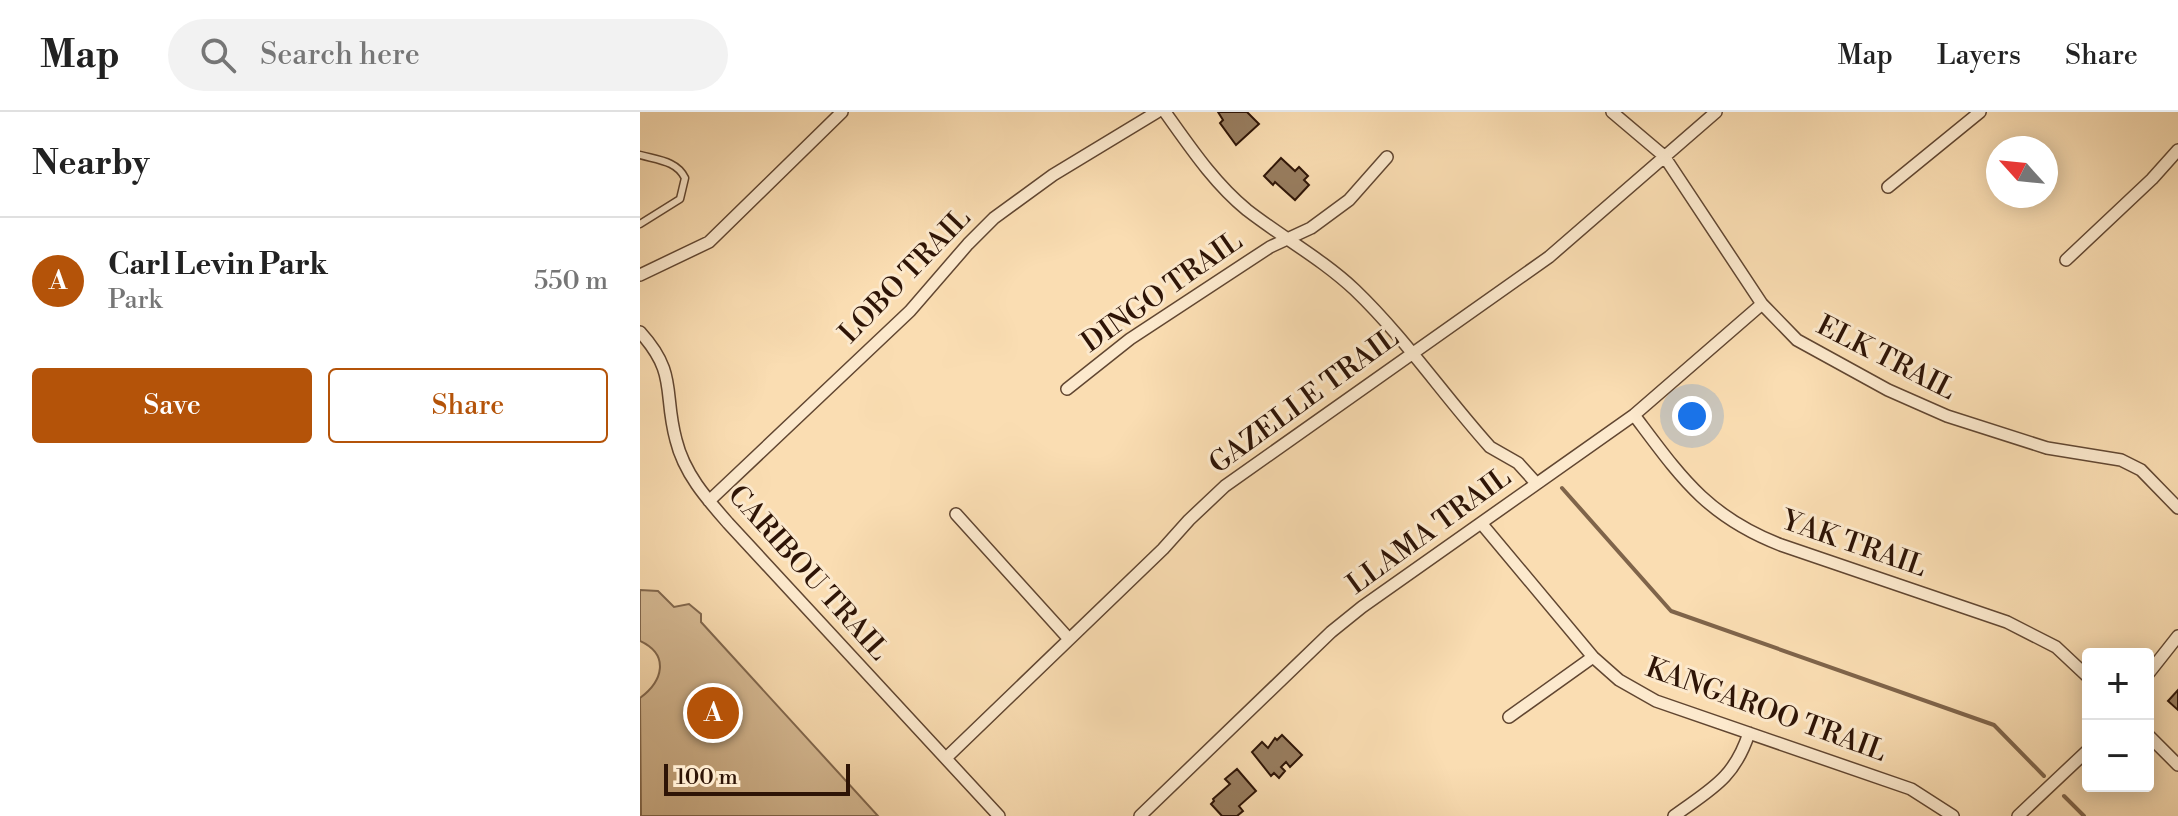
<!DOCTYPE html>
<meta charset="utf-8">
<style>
body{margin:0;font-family:"Libre Bodoni",serif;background:#f2f2f2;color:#222}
.controls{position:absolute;right:24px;bottom:24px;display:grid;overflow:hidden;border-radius:8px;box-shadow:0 4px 20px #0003}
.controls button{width:72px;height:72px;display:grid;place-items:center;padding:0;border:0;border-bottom:2px solid #e0e0e0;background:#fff;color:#222;font:40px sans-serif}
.compass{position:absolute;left:1346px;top:24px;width:72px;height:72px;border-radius:50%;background:#fff;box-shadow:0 4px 20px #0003;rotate:297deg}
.scale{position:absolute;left:24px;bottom:20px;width:186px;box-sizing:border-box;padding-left:8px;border:4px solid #2e1406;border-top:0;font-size:22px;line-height:28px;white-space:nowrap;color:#2e1406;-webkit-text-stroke:6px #fce9cd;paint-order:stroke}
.you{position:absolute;left:1052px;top:304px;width:28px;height:28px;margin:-20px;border:6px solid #fff;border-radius:50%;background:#1a73e8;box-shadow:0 0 0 12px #1a73e833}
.badge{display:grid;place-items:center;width:52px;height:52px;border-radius:50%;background:#b45309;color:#fff;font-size:26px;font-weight:700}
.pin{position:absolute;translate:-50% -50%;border:4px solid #fff;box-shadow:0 2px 8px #0006}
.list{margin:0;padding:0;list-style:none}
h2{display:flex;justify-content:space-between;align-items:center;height:104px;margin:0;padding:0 32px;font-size:34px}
h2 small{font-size:26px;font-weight:400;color:#767676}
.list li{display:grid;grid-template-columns:52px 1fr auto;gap:24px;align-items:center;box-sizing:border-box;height:128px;padding:0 32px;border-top:2px solid #e0e0e0}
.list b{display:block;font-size:30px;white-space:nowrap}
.list p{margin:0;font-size:26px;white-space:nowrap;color:#767676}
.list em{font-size:26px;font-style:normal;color:#767676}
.actions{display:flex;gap:16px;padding:24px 32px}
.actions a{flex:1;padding:18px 0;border:2px solid #b45309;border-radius:8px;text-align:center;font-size:28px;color:#b45309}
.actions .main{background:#b45309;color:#fff}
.icon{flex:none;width:44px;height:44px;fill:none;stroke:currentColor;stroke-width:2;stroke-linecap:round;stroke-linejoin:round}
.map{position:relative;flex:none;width:1538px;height:704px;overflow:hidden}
header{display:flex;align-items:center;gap:48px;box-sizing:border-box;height:112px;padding:0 40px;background:#fff;border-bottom:2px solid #e0e0e0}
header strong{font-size:38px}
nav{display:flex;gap:44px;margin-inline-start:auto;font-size:28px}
.search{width:560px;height:72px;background:#f2f2f2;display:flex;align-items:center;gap:20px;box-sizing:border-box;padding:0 28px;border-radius:44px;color:#767676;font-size:30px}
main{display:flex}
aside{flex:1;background:#fff}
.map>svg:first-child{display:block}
.green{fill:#d7bb95;stroke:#82684e;stroke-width:2}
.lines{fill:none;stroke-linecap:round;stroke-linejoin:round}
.stream{stroke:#7f644a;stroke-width:4}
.building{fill:#987d5f;stroke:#2e1406;stroke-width:2}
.lane-casing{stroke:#614631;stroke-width:9}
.street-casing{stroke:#614631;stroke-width:14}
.lane{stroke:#fce9cd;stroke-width:6}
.street{stroke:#fce9cd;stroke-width:11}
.labels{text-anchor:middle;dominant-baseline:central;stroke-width:6;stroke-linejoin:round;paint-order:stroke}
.street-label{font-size:28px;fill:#2e1406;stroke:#fce9cd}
</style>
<header>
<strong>Map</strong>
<div class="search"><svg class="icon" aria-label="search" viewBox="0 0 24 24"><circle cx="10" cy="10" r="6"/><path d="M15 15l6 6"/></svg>Search here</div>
<nav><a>Map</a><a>Layers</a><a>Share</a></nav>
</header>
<main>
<aside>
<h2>Nearby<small></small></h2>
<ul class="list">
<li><span class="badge">A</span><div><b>Carl Levin Park</b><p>Park</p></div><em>550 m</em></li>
</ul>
<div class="actions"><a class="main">Save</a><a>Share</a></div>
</aside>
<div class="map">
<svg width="1538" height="704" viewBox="0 0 1538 704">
<rect width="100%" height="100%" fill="#faddb2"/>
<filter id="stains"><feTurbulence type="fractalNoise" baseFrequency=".0025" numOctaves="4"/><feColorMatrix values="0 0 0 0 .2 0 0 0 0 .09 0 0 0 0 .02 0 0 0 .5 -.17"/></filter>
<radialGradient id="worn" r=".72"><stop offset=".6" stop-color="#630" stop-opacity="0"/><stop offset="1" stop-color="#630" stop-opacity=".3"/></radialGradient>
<!-- green -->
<path class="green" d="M0,478L18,479L34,495L49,492L61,502V510L238,704H1L0,586C23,569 30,543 0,529Z"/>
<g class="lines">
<!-- stream -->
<path class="stream" d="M922,376L1031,499L1354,613L1404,664
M1424,684L1444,704"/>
</g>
<!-- building -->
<path class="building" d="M578,0H607L619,12L596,33L580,11L583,8Z
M641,46L655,59L659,55L668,64L664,68L669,73L655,88L635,70L633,73L624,64Z
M1538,578V598L1528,589Z
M642,623L662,643L650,655L646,650L641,655L645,659L639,666L634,661L631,664L612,640L622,630L628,636L635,626L637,628Z
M597,657L616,679L599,694L603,699L597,704H582L571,692L574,689L573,687L590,672L585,667Z"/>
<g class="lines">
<defs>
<path id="lane" d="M0,43C18,48 37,49 45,66L40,87L0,112"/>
<path id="street" d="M525,0C550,35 574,71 607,98C643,126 682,147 715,178C765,226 804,284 850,335L878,351L896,371
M972,0L1024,44L1122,192L1157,228L1248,278L1307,304L1407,336L1481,348L1501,358L1538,396
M1248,75L1340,0
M1426,148L1512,67L1538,38
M0,163L69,130L202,0
M0,220C38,262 23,280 36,328C44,361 66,386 88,411L359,704
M427,277L490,227L630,135L671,116L709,88L747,45
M994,303C1040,364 1066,404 1141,433L1367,510L1416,535L1448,565
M69,389L270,199L328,132L354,106L413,63L517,0
M316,402L429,527
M841,411L953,545L979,568L1016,589L1271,677L1313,704
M1508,562L1538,524
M869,605L953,545
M1508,623L1538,653
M306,646L523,437L549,408L585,374L909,145L1076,0
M500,704L691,520L722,495L994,303L1122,192
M1034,704C1071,677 1094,667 1109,621
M1378,704L1448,638"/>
</defs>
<!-- lane casing -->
<use href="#lane" class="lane-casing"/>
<!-- street casing -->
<use href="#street" class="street-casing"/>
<!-- lane -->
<use href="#lane" class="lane"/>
<!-- street -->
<use href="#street" class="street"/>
</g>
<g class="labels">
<!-- street labels -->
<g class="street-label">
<text transform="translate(265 164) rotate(-46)">LOBO TRAIL</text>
<text transform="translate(522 180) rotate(-35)">DINGO TRAIL</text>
<text transform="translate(1246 246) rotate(27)">ELK TRAIL</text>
<text transform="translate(664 289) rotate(-36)">GAZELLE TRAIL</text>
<text transform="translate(789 419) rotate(-36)">LLAMA TRAIL</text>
<text transform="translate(1214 432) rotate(19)">YAK TRAIL</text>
<text transform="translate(168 461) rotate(48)">CARIBOU TRAIL</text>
<text transform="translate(1126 598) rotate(20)">KANGAROO TRAIL</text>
</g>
</g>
<rect width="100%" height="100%" filter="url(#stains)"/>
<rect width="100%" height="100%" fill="url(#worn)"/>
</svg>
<div class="controls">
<button>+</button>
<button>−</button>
</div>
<svg class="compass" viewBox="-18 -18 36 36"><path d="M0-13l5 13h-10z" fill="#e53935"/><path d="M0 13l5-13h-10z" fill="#767676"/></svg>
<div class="scale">100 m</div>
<div class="you"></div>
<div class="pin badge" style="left:73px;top:601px">A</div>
</div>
</main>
